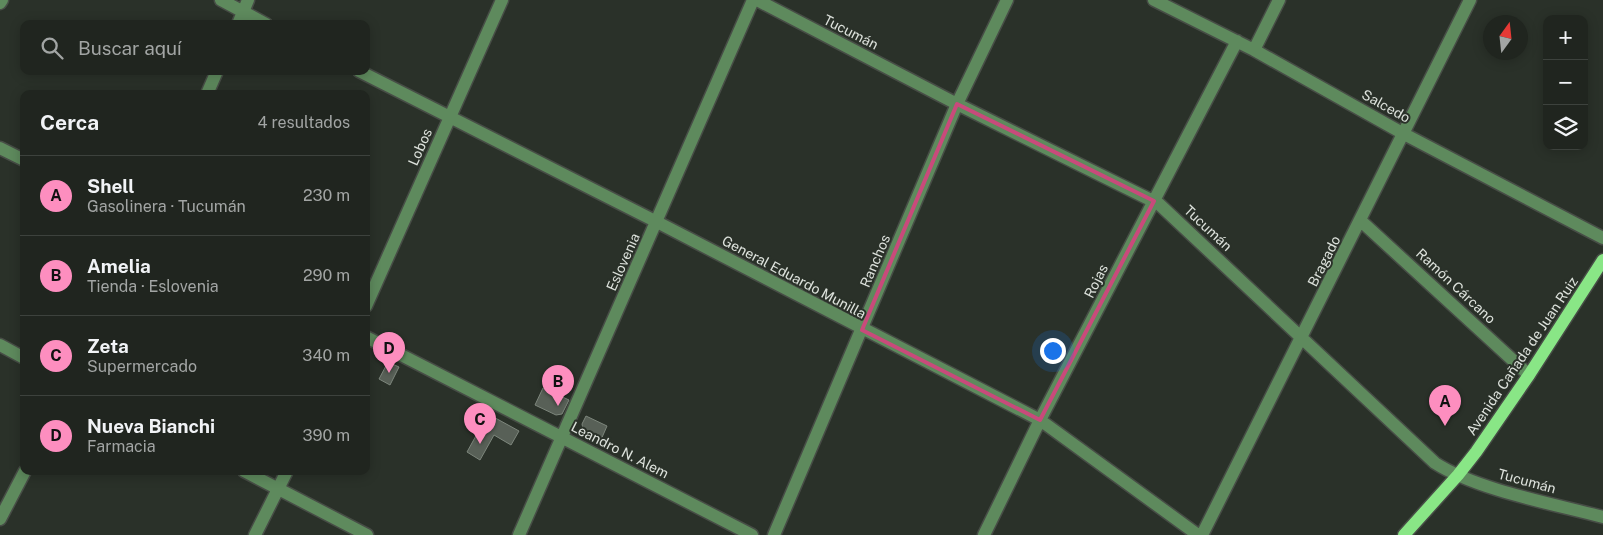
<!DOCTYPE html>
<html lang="es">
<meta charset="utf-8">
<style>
body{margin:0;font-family:"Public Sans",sans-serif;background:#2d312c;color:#f1f3f6}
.controls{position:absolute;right:15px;top:15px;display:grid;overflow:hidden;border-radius:10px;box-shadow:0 2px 12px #0003}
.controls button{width:45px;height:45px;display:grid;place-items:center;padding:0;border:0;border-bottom:1px solid #3d423d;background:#20251f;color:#f1f3f6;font:25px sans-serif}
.compass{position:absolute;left:1483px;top:15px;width:45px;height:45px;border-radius:50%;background:#20251f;box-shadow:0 2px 12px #0003;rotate:15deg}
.you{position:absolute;left:1052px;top:350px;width:18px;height:18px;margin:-12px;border:4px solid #fff;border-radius:50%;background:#1a73e8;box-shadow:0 0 0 8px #1a73e833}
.badge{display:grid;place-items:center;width:32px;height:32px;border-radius:50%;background:#fd8ebf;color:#111;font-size:16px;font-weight:700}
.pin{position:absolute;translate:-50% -41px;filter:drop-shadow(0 1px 2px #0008)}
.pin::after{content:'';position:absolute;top:26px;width:18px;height:15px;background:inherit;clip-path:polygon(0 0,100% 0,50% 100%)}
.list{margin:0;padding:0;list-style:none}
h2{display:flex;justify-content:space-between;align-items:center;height:65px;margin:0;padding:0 20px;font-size:21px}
h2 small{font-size:16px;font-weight:400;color:#a2a5a4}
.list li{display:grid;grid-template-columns:32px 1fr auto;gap:15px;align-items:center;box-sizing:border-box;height:80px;padding:0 20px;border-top:1px solid #3d423d}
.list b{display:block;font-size:19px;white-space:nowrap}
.list p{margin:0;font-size:16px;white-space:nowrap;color:#a2a5a4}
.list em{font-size:16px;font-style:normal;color:#a2a5a4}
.icon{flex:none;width:28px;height:28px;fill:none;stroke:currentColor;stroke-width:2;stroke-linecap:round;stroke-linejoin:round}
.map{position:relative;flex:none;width:1603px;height:535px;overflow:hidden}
.search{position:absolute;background:#20251f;box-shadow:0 2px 12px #0003;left:20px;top:20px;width:350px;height:55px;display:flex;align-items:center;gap:12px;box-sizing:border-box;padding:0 18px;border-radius:10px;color:#a2a5a4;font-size:19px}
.panel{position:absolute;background:#20251f;box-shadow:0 2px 12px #0003;left:20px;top:90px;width:350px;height:385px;border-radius:10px}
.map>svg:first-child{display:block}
.building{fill:#586057;stroke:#7d867c}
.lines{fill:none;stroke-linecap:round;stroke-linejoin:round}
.minor-casing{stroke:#474d46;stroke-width:15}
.major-casing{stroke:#474d46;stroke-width:15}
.minor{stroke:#5e8a5d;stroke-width:12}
.major{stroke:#89e686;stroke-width:12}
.marked{fill:none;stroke:#c94a7b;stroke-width:4;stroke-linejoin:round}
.labels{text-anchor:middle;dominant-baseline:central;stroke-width:4;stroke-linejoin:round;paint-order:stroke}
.street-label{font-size:14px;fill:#dde2dc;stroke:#2a3129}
</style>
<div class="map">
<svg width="1603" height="535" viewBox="0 0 1603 535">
<rect width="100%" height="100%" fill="#2a3129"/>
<!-- building -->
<path class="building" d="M388,362L399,367L390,385L379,379Z
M543,388L569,400L562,414L556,415L535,405Z
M488,414L519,431L511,445L494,435L480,460L467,452Z
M586,416L607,426L600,442L584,434L582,424Z"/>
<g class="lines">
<defs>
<path id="minor" d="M221,0L266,24
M757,0L957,104L1159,204L1435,463C1477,490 1554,504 1603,517
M1154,0L1254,50L1404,134L1603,238
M0,3L2,0
M238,24L248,0
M1254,50L1279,0
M359,71L657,222L1040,420L1198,535
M207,94L217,71
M0,148L24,160
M1361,221L1529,375
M366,306L502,0
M366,337L752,535
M0,345L24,358
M244,471L367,535
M0,519L25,471
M255,535L287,471
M519,535L753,0
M774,535L957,104L1007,0
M984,535L1040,420L1237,41
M1202,535L1470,0"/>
<path id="major" d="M1404,535L1458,475L1476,452L1529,375L1603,260"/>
</defs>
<!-- minor casing -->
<use href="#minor" class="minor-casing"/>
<!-- major casing -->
<use href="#major" class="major-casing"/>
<!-- minor -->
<use href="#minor" class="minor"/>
<!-- major -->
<use href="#major" class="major"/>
</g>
<!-- marked area -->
<path class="marked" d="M957,104L1154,201L1040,420L862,330Z"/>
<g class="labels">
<!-- street labels -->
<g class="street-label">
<text transform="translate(851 32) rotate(27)">Tucumán</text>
<text transform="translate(1386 106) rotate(29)">Salcedo</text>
<text transform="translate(420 147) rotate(-66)">Lobos</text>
<text transform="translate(1208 228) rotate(43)">Tucumán</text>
<text transform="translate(875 261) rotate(-67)">Ranchos</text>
<text transform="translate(1324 261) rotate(-63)">Bragado</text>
<text transform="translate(623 262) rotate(-66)">Eslovenia</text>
<text transform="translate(794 277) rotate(28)">General Eduardo Munilla</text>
<text transform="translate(1096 281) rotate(-63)">Rojas</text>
<text transform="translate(1456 286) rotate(43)">Ramón Cárcano</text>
<text transform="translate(1522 356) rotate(-56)">Avenida Cañada de Juan Ruiz</text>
<text transform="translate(620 450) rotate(27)">Leandro N. Alem</text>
<text transform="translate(1527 481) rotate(15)">Tucumán</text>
</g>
</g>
</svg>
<div class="controls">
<button>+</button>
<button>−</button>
<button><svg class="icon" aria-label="layers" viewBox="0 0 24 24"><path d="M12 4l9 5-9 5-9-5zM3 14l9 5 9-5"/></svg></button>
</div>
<svg class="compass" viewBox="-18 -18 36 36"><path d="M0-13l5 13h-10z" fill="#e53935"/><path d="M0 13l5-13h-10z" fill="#a2a5a4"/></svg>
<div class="you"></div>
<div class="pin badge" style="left:1445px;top:426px">A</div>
<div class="pin badge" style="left:558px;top:406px">B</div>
<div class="pin badge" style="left:480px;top:444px">C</div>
<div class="pin badge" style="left:389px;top:373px">D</div>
<div class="search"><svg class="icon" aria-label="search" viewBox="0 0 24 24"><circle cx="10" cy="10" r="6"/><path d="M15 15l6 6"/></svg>Buscar aquí</div>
<section class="panel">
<h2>Cerca<small>4 resultados</small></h2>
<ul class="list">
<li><span class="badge">A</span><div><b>Shell</b><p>Gasolinera · Tucumán</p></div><em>230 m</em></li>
<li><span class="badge">B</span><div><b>Amelia</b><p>Tienda · Eslovenia</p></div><em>290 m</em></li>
<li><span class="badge">C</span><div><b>Zeta</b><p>Supermercado</p></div><em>340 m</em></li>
<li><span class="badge">D</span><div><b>Nueva Bianchi</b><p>Farmacia</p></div><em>390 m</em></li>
</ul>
</section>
</div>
